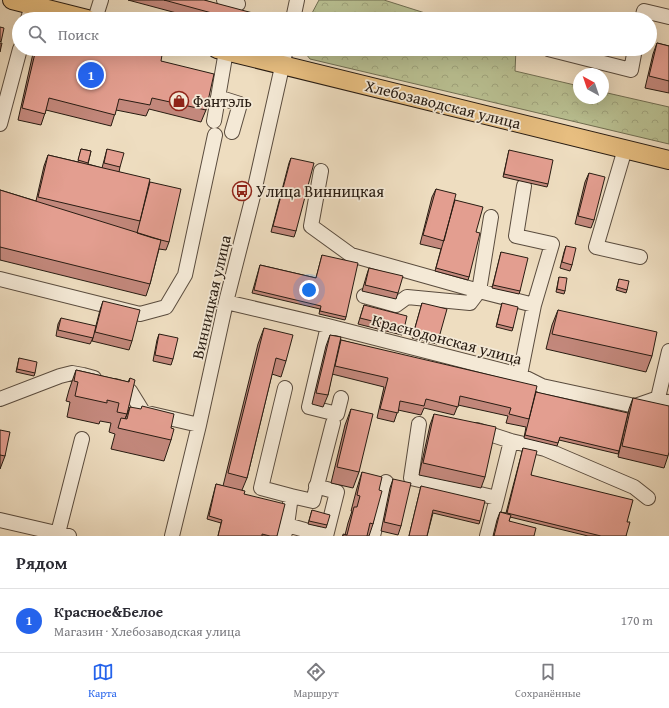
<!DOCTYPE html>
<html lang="ru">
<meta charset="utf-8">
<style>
body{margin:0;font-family:"Gentium Book Plus",serif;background:#f2f2f3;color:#2b2b33}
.compass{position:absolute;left:573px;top:68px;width:36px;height:36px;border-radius:50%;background:#fff;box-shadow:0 4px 16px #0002;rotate:320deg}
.you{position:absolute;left:309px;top:290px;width:14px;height:14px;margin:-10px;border:3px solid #fff;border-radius:50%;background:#1a73e8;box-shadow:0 0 0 6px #1a73e833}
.badge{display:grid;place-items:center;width:26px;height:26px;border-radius:50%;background:#2563eb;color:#fff;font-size:13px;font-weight:700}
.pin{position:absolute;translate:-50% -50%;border:2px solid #fff;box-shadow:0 1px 4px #0006}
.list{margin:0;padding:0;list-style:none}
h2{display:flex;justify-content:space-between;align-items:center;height:52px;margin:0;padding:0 16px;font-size:17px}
h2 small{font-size:13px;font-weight:400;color:#7c7c81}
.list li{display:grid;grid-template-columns:26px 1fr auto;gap:12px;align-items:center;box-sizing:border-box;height:64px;padding:0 16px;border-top:1px solid #e1e1e2}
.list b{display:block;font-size:15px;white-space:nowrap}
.list p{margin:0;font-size:13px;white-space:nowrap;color:#7c7c81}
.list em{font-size:13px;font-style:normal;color:#7c7c81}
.icon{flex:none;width:22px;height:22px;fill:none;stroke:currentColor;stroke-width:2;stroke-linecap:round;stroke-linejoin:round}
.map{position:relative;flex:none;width:669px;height:536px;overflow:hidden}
.search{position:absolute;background:#fff;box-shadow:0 4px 16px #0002;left:12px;right:12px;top:12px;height:44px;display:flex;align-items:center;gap:10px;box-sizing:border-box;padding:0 14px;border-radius:22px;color:#7c7c81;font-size:15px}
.sheet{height:116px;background:#fff}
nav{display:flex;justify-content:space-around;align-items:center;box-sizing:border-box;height:56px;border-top:1px solid #e1e1e2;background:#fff;font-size:11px;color:#7c7c81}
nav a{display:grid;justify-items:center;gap:2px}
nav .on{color:#2563eb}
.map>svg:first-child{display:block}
.forest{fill:url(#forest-crowns);stroke:#706e52}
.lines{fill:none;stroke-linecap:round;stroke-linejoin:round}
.minor-casing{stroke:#5a4c3e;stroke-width:16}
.major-casing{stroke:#281c12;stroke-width:20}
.minor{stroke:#f4e9d6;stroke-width:14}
.major{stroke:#e7be80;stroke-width:18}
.wall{fill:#c3887c;stroke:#281c12}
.building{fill:#e39e90;stroke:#281c12}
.labels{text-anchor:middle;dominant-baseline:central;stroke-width:3.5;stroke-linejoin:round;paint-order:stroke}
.poi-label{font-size:16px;fill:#281c12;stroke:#f4e9d6;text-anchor:start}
.street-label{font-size:16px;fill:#281c12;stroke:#f4e9d6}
</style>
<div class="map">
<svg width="669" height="536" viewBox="0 0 669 536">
<defs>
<pattern id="forest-crowns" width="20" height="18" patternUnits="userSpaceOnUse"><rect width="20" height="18" fill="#b9c092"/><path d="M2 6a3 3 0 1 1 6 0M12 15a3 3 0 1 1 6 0" fill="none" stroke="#9fa47d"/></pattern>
</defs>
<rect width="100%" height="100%" fill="#eeddc0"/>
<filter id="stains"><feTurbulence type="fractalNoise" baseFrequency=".005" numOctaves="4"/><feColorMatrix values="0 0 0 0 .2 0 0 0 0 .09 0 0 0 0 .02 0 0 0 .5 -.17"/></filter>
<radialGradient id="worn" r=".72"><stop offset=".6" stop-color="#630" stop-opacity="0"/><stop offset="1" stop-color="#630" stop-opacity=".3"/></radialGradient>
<!-- forest -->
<path class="forest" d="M319,0H384L444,19H301L311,15Z
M302,49H516L515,71L579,86V98H603V92L669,107V144L310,59Z"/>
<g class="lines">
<defs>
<path id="minor" d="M224,0L238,4
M28,19L32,5
M95,19L101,0
M293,19L297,0
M642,19L644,11L669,17
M548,49L631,70L635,49
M218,97L240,104L232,132
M214,121L226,51
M0,124L20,49
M625,149L596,247L640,257
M321,171L311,226L351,255L479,291L534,305
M0,279L140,314L166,307L185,275L215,135
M364,296L396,305L407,297L470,303L479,291L491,217
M226,302L328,326L520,375L542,386L635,406L658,398
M328,326L309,407L337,414L341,398
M520,375L534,305L552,244L516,236L524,186
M115,386L130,391L143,412L199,425
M658,398L669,351
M658,398L669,403
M0,399L60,376L72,373L83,375L94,378
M419,424L411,478L497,498
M477,430L511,441L545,449L634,487L648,498
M316,486L337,492L326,536
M291,496L313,501L333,423
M0,520L69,536
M287,525L326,536
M58,533L82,439
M172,536L199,425L226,302L253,196L286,49
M284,536L287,525L291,496L261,488L285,388
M373,536L386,482
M487,536L497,498L511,441"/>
<path id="major" d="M12,0L87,19
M217,49L669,160"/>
</defs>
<!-- minor casing -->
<use href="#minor" class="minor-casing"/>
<!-- major casing -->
<use href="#major" class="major-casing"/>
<!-- minor -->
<use href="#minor" class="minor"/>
<!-- major -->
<use href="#major" class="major"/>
</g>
<!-- wall -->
<path class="wall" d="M128,0H204L264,19H199Z
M657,43L669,46V93L645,88L653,54Z
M34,49H133L161,61L206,110L201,122L149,109L146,116L116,110L111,126L46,110L41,125L18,120Z
M81,149L91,151L88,164L102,168L107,149L120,167L119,172L150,182L169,242L166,250L159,249L150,284L146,296L0,260V190L36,201L44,166L48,155L78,162Z
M509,150L548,184L547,187L503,177Z
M291,158L296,231L294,237L271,232L289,163Z
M589,173L594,220L591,228L575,224L585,182Z
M436,189L455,200L476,232L469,277L468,280L435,271L441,249L420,244L432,197Z
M566,246L572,265L570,271L560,268L564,252Z
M501,252L520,291L519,294L492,288Z
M322,255L346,317L345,320L319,314L320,309L252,293L260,265L316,278Z
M369,268L398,293L396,299L362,291L367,274Z
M559,277L565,291L564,294L556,292Z
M619,279L627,290L626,293L616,290Z
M103,301L132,341L129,350L92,341L100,310Z
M422,303L438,341L437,344L412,338Z
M502,303L513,328L512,331L496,327Z
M364,305L404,329L402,335L358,324Z
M558,310L652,356L646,372L546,349L552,325Z
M61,318L93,338L90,344L56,336L58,324Z
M264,328L286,361L281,377L272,374L247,478L242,490L244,494L277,536H218L221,523L207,519L216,484L223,486L258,344Z
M159,334L173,359L171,365L153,361L157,340Z
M330,335L341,340L536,392L619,451L618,454L559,440L557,446L524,438L526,427L506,423L508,416L458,405L454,415L424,408L421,415L398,410L394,422L377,418L384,387L332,374L328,395L323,407L312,404L326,346Z
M19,358L35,373L34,376L16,372Z
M76,370L128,382L130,378L127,414L125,419L130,407L171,428V440L164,461L111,449L115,434L109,432L111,423L100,421L99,424L67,417L70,402L66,401L69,390Z
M633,398L668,456L664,468L618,457L629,409Z
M351,409L359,472L353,488L331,483L345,425Z
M434,414L485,477L481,488L419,475L430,425Z
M0,430L5,456L0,469Z
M523,448L531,475L627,522L626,536H588L510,517L509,521L534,536H493L497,520L500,512L506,513Z
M362,472L379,490L373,524L369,536H342L345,535L348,523L352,511H351L357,488Z
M393,479L401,526L398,535L381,531L390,488Z
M421,486L480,521L479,524L433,513L427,536H409Z
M312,510L327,525L326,528L308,524Z"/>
<!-- building -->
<path class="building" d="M164,0H204L264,16V19H234Z
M0,27L4,28L1,42L0,41Z
M0,43H2L0,52Z
M657,43L669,46V81L649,76Z
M36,49H133L162,55L161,61L214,74L206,110L152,98L150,105L119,99L115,115L49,98L45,114L22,108Z
M81,149L91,151L88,163L78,160Z
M107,149L124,153L120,167L104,163Z
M509,150L553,160L548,184L504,174Z
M48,155L150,179L140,221L38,197Z
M291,158L314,163L296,231L273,226Z
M589,173L605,177L594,220L578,216Z
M150,182L181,189L169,242L153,238L137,233Z
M436,189L456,194L444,241L423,235Z
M0,190L161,240L150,284L0,247Z
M455,200L483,207L476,232L480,233L469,277L436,268Z
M566,246L576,248L572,265L562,262Z
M501,252L528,258L520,291L493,285Z
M322,255L358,263L346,317L320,311L321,306L254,290L260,265L316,278Z
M369,268L403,276L398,293L365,285Z
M559,277L567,278L565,291L557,289Z
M619,279L629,281L627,290L617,287Z
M103,301L140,310L132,341L95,332Z
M422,303L447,309L438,341L413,335Z
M502,303L518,307L513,328L497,324Z
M364,305L407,316L404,329L360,318Z
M558,310L657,332L652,356L552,334Z
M61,318L96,326L93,338L58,330Z
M264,328L293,335L286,361L276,358L247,478L228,473Z
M159,334L178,338L173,359L155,355Z
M330,335L341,337L328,395L316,393Z
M341,340L537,386L529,419L509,414L511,408L460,396L458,407L426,399L424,406L400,401L398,413L380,409L388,378L335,366Z
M19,358L37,362L35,373L17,369Z
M76,370L129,382L130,378L135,380L127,414L117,412L119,403L107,400V403L75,396L78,382L74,381Z
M536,392L628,413L619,451L560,437L558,443L525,435Z
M633,398L669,406V452L668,456L622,446Z
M142,406L174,414L171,428L174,429L171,440L118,428L121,418L127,419L130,407L141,409Z
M351,409L373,414L359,472L337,467Z
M434,414L496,427L485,477L423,463Z
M0,430L10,432L5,456L0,455Z
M523,448L537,451L531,475L633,500L627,522H630L626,536H601L507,513Z
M362,472L382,477L379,490L382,491L373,524L370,523L367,536H343V534L347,535L354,507H357L360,496L357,495Z
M393,479L411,483L401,526L384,522Z
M216,484L245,491L244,494L285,504L277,536H270L262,534V536H218L222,520L209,516Z
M421,486L485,501L480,521L433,510L427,536H409Z
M312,510L330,515L327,525L309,521Z
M500,512L511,515L509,521L536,528L534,536H494Z"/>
<!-- icons -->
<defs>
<symbol id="shop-ring" viewBox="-11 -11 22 22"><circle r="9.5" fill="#f4e9d6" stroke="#8f2418" stroke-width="1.5"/><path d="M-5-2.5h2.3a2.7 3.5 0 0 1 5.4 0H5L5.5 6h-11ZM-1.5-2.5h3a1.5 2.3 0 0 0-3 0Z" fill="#8f2418"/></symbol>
<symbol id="bus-ring" viewBox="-11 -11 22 22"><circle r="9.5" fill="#f4e9d6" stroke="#8f2418" stroke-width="1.5"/><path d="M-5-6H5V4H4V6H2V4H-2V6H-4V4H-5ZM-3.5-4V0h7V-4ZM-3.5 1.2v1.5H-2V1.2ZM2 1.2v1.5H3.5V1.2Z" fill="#8f2418"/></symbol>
</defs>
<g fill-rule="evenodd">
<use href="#shop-ring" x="168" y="90" width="22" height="22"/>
<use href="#bus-ring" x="231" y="180" width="22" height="22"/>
</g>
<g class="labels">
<!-- poi labels -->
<g class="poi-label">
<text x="193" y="101">Фантэль</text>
<text x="256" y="191">Улица Винницкая</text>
</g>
<!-- street labels -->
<g class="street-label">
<text transform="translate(443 104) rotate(14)">Хлебозаводская улица</text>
<text transform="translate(211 297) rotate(-77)">Винницкая улица</text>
<text transform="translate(447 339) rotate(15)">Краснодонская улица</text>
</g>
</g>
<rect width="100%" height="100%" filter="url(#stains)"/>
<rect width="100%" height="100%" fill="url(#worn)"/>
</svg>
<svg class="compass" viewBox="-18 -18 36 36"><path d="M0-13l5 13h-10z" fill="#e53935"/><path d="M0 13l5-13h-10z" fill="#7c7c81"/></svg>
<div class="you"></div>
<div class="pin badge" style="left:91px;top:75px">1</div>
<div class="search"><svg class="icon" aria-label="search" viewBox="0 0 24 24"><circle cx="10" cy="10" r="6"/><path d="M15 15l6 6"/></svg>Поиск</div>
</div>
<section class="sheet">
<h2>Рядом<small></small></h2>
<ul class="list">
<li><span class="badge">1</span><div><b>Красное&amp;Белое</b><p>Магазин · Хлебозаводская улица</p></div><em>170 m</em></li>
</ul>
</section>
<nav>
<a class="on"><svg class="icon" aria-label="map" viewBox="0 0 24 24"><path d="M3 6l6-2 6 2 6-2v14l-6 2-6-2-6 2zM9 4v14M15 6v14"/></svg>Карта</a>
<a><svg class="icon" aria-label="directions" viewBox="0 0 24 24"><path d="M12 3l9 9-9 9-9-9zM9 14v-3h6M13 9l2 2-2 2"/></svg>Маршрут</a>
<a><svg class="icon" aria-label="saved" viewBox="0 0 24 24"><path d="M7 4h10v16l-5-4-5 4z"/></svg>Сохранённые</a>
</nav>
